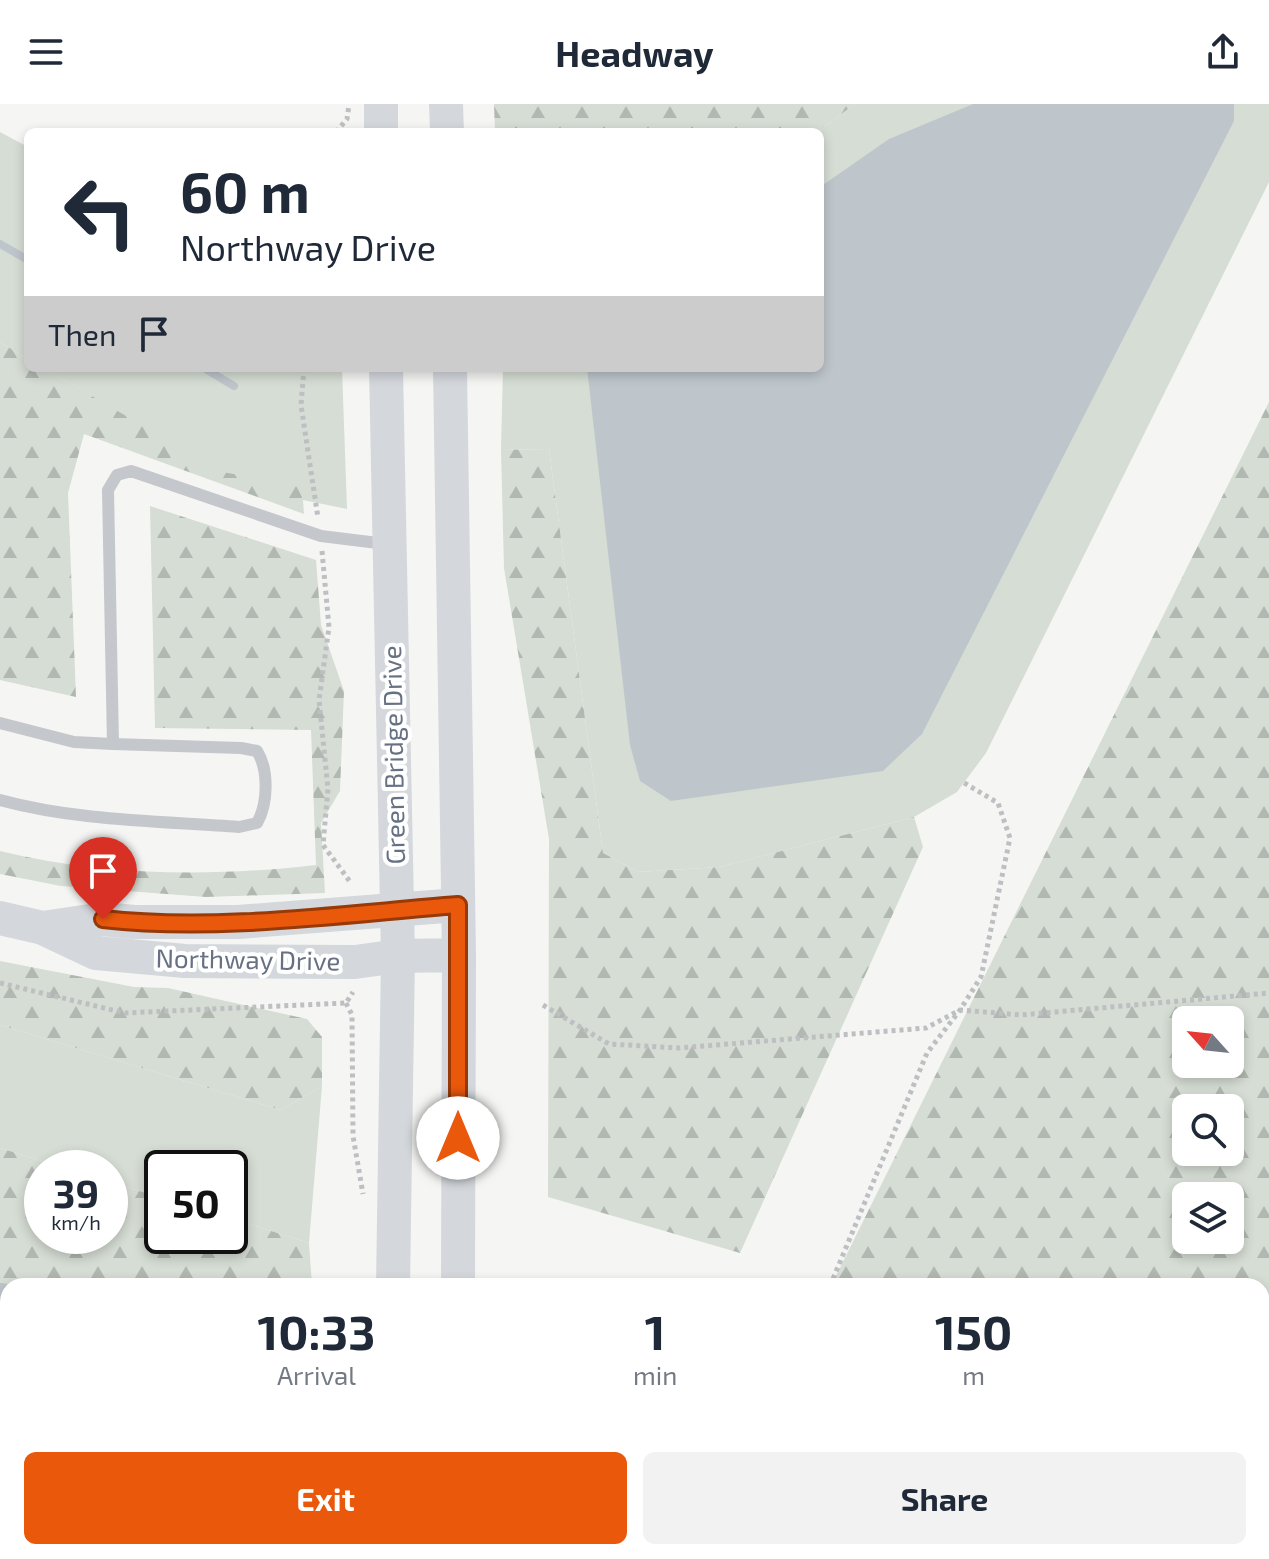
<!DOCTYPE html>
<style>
:root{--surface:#fff;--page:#f2f2f3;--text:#1f2937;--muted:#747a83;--accent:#ea580c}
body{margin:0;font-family:"Exo 2",sans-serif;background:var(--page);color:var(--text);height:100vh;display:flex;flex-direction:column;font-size:30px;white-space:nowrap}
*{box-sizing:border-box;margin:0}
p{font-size:26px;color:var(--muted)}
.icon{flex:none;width:44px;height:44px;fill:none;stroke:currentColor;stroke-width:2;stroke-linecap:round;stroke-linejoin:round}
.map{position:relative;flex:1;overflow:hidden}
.details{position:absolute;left:0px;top:1174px;width:1270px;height:282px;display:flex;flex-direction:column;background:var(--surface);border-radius:24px 24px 0 0;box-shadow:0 4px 12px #0003}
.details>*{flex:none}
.hud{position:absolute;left:24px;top:24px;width:800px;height:244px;border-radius:12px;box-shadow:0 4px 12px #0003;background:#fff;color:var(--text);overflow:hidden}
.needle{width:52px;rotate:297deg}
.buttons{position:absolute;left:1172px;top:902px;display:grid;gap:16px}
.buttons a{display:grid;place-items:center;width:72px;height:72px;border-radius:12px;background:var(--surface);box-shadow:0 4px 12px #0003;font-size:40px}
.speed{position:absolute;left:24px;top:1046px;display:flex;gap:16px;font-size:40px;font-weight:700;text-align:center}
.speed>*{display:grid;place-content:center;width:104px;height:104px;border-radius:50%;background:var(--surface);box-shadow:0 4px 12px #0003;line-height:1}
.speed small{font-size:20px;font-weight:400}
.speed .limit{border:4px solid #111;border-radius:12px;background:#fff;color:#111}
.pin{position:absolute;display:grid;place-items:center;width:68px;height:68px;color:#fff;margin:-82px -34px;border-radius:50% 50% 50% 0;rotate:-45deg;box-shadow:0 0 8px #0007}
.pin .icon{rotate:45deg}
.me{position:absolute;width:88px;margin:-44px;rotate:0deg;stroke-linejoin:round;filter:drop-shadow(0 0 6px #0008)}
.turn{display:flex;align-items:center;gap:28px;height:168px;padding:0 24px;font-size:36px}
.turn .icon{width:104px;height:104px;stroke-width:2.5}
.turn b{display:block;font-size:56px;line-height:68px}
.then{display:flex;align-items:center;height:76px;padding:0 24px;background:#0003;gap:16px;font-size:30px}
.eta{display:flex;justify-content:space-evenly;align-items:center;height:136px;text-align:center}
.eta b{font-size:48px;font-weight:700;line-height:56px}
.action{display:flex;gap:16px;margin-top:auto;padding:16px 24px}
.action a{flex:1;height:92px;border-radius:12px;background:var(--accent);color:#fff;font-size:32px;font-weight:700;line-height:92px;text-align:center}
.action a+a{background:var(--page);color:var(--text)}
header{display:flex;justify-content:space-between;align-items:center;height:104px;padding:0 24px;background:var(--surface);font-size:36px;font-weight:700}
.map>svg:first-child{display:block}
.grass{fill:#d6ddd4}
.forest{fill:url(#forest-firs);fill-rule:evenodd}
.water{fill:#bec6cc}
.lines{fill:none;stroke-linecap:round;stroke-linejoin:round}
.stream{stroke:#bec6cc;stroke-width:8}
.river{stroke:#bec6cc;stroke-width:48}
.path{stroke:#bebfc2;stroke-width:5;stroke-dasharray:4 4;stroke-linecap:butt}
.lane{stroke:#c4c7cb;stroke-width:12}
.secondary{stroke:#d4d8dc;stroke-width:34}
.route-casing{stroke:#983908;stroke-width:20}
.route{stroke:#ea580c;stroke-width:14}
.labels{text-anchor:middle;stroke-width:8;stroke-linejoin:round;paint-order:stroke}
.street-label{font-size:26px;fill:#667183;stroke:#fff}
</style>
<header><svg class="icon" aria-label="menu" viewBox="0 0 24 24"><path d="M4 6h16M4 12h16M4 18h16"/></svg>Headway<svg class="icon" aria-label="share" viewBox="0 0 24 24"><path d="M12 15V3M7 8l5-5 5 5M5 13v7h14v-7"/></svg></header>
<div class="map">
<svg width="1269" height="1455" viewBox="0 0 1269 1455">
<defs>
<pattern id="forest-firs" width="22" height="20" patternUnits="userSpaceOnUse" patternTransform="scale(2)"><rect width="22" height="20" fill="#d6ddd4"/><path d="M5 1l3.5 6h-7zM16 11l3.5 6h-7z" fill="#b1b8b1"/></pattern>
</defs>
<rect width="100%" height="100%" fill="#f5f6f3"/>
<!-- grass -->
<path class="grass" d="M 1269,0 L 1269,78 L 986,649 L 957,688 L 914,713 L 719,763 L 638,768 L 603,749 L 549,345 L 501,346 L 503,264 L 820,264 L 820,28 L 817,28 L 855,0 Z
M 0,28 L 28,43 L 28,255 L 0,238 Z
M 44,264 L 342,264 L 347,405 L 303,396 L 222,369 Z
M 0,921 L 281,1006 L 322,982 L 309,1139 L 230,1114 L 230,1064 L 162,1064 L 162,1094 L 110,1078 L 110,1064 L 65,1064 L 0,1044 Z"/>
<!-- forest -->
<path class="forest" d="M 494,0 L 855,0 L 817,28 L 495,28 Z
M 0,238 L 28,255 L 28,264 L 44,264 L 222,368 L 297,381 L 303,396 L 304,410 L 84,330 L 68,389 L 76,593 L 0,576 Z
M 1269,298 L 1269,1455 L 749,1455 L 746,1448 L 1262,1448 L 1262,1182 L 831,1182 ZM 1230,916 L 1230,960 L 1186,960 L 1186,916 ZM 1230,1004 L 1230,1048 L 1186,1048 L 1186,1004 ZM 1230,1092 L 1230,1136 L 1186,1136 L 1186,1092 Z
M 549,345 L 603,749 L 638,768 L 719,763 L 914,713 L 923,743 L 740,1149 L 548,1093 L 549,735 L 504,464 L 501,346 Z
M 150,402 L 316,456 L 321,521 L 344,587 L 340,687 L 321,719 L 325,789 L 206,793 L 61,782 L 0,770 L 0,747 C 102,772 212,773 316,761 L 311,626 L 155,624 Z
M 0,857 L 134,883 L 168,884 L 307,915 L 322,933 L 322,982 L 281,1006 L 0,921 Z
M 0,1044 L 65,1064 L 42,1064 L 42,1132 L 110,1132 L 110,1078 L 162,1094 L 162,1132 L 230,1132 L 230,1114 L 309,1139 L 312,1182 L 8,1182 L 8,1448 L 325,1448 L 325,1455 L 0,1455 Z
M 591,1448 L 650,1448 L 711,1455 L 590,1455 Z"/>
<!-- water -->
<path class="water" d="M 1234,0 L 1234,17 L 922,630 L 883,667 L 671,697 L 640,677 L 630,641 L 587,264 L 820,264 L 820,83 L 889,35 L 973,0 Z"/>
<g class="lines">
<!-- stream -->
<path class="stream" d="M 0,140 L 28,156
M 204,264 L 234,282
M 0,1217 L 8,1217
M 0,1380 L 8,1381"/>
<!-- river -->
<path class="river" d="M 0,1203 L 8,1212
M 1262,1307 L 1269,1305"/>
<!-- path -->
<path class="path" d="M 336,28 L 347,15 L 349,1
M 304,264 L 301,301 L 318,414
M 322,447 L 329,523 L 319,596 L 328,685 L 323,741 L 351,779
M 0,879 L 125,909 L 346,899 L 353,888
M 346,899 L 352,911 L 353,1032 L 363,1090
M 543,901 L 609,940 L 679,944 L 926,924 L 960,906 L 1021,911 L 1269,889
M 830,1182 L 927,949 L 960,906 L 981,873 L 1010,734 L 998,699 L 961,677"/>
<!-- lane -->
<path class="lane" d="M 0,619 L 74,638 L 113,640 L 108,386 L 117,371 L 131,367 L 321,432 L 386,440
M 0,696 C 77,717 160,717 239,723 L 257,719 C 268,700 269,666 257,647 L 241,644 L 113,640"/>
<!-- secondary -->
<path class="secondary" d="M 381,0 L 381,28
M 446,0 L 447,28
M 386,264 L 398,852 L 393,1182
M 450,264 L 459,851 L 458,1182
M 0,814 L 43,824 L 96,849 L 185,857 L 355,858 L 398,852 L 459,851
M 43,824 L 103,815 L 134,818 L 238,818 L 458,801
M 399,1448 L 399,1455
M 462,1448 L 462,1455"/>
</g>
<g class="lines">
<defs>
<path id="route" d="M 103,815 C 216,828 344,810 458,801 L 458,1034"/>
</defs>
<!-- route casing -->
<use href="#route" class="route-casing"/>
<!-- route -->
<use href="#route" class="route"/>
</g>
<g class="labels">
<!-- street labels -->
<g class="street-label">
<text transform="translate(394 651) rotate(-91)" y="9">Green Bridge Drive</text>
<text transform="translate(248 856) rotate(1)" y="9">Northway Drive</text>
</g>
</g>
</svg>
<div class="buttons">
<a><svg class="needle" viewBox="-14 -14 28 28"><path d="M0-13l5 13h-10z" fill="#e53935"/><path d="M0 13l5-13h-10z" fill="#747a83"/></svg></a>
<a><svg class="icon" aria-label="search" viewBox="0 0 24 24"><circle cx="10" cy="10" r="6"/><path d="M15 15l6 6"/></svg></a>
<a><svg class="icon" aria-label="layers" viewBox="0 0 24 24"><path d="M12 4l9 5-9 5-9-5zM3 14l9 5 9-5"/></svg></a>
</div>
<div class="speed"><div>39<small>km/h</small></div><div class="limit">50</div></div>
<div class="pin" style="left:103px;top:815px;background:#d93025"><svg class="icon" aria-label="arrive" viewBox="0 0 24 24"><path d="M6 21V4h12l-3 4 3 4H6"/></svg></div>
<svg class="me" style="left:458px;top:1034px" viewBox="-20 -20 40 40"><circle r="19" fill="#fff"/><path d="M0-13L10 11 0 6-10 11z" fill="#ea580c"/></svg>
<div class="hud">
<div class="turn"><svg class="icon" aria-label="left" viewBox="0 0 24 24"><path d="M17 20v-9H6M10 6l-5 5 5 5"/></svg><div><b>60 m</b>Northway Drive</div></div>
<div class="then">Then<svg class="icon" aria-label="arrive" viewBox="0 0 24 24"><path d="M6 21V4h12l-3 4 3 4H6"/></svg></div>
</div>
<section class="details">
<div class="eta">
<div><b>10:33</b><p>Arrival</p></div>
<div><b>1</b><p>min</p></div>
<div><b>150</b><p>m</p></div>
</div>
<div class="action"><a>Exit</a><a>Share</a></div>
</section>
</div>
